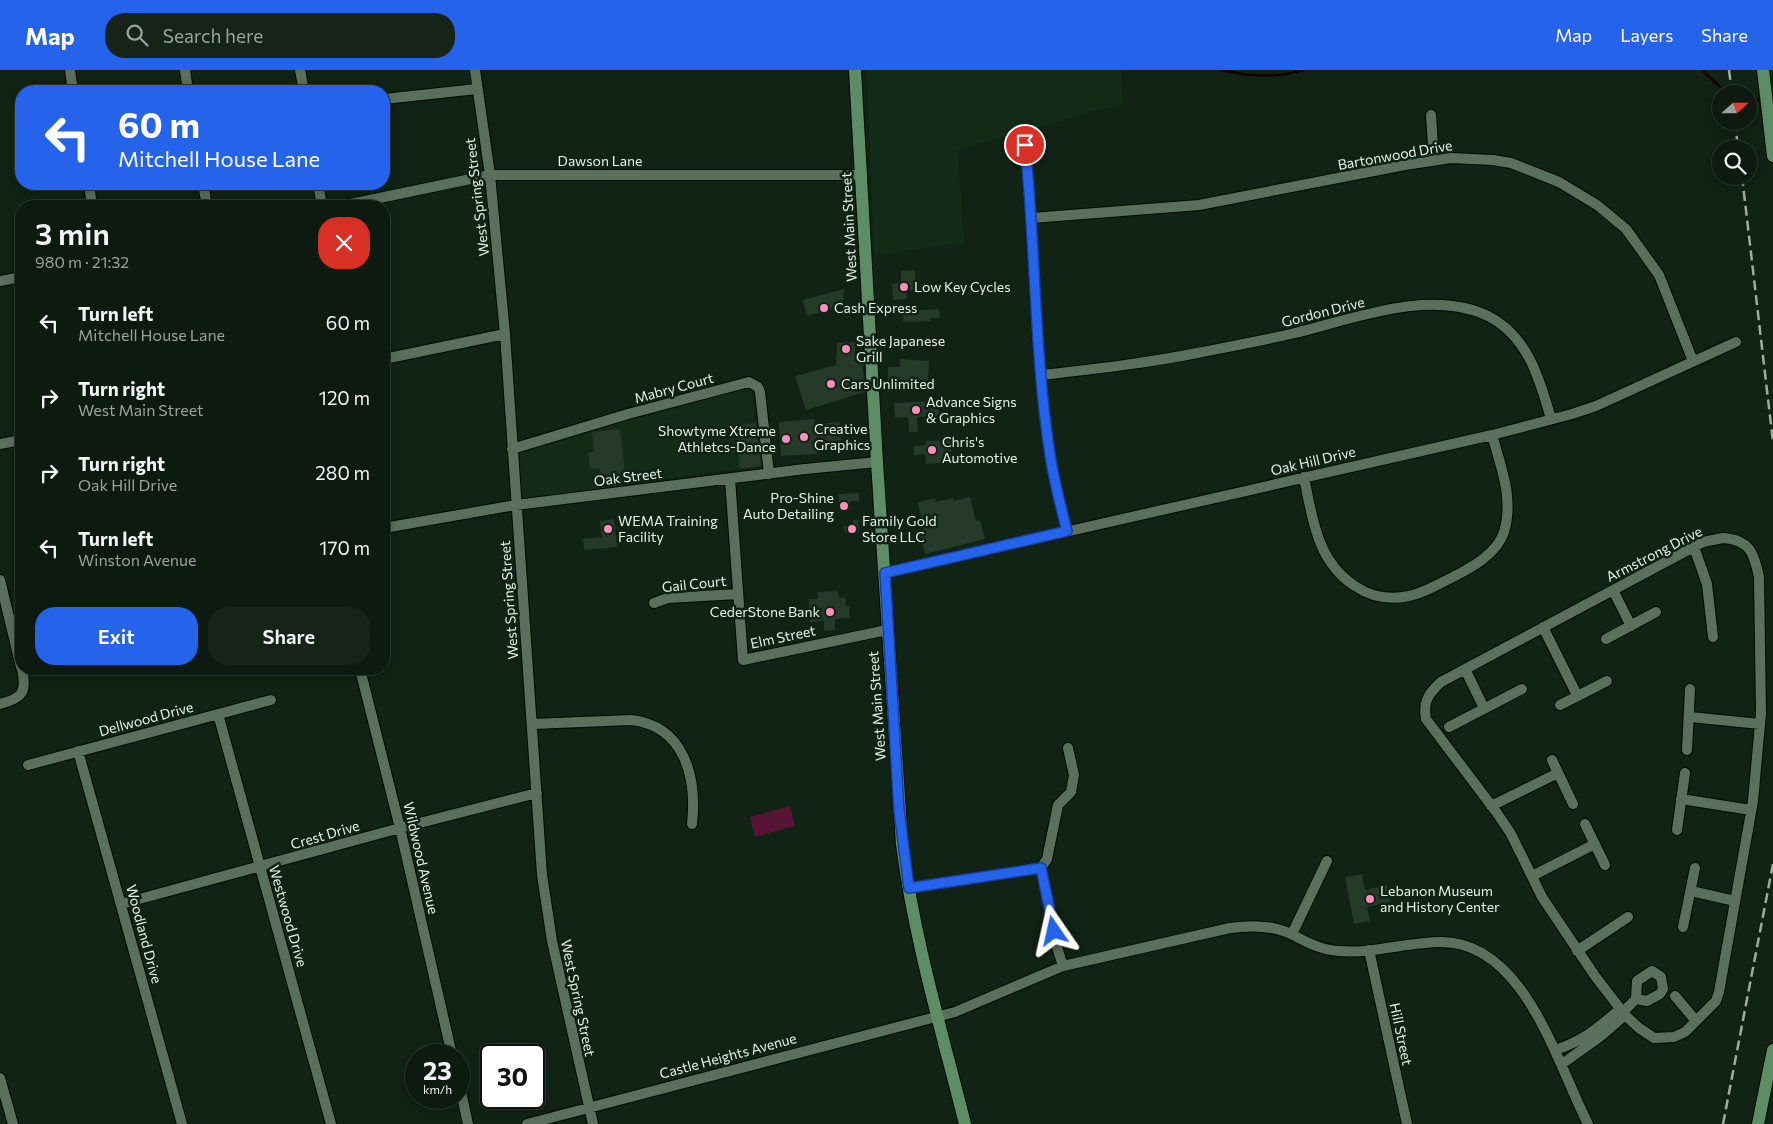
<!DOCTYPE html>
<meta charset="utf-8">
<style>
:root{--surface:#0c1a0f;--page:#152318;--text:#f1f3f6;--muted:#9aa19e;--line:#2c382f;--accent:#2563eb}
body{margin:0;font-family:Commissioner,sans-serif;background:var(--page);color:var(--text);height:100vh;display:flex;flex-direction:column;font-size:19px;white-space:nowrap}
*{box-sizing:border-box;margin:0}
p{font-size:16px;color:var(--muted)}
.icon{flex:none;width:28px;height:28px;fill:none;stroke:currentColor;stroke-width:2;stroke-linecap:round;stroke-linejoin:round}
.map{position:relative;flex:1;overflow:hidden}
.side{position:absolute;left:15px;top:130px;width:375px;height:475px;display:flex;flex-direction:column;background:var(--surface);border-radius:20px;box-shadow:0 2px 12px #0003,0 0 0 1px var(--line)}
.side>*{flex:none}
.top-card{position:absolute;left:15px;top:15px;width:375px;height:105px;border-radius:20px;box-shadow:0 2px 12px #0003,0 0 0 1px var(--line);background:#2563eb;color:#fff;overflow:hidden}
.needle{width:32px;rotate:69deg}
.controls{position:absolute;left:1712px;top:15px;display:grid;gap:10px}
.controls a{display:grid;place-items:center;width:45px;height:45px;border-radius:50%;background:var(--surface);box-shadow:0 2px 12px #0003,0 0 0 1px var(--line);font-size:25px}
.speed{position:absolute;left:405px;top:974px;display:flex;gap:10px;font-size:25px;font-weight:700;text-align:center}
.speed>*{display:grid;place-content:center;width:65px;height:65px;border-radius:50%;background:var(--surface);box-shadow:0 2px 12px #0003,0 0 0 1px var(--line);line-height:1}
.speed small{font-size:12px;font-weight:400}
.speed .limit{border:2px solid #111;border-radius:8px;background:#fff;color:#111}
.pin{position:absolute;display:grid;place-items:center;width:42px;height:42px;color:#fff;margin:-21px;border:2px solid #fff;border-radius:50%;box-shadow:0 1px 5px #0007}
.me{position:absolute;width:55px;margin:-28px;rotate:349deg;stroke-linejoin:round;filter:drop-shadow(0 0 4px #0008)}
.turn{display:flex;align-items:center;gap:18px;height:105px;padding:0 20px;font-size:22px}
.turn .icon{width:65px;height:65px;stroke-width:2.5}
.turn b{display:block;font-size:35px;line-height:42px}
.round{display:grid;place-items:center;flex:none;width:52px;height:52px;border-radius:20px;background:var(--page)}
.summary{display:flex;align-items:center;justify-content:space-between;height:85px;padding:0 20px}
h1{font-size:30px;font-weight:600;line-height:38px}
.button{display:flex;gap:10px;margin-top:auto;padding:10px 20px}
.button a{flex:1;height:58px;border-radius:20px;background:var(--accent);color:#fff;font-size:20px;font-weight:600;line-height:58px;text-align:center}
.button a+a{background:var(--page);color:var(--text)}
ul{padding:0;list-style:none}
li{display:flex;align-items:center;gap:15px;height:75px;padding:0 20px}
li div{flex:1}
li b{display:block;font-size:19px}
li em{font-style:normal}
header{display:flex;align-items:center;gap:30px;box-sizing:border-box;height:70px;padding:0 25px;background:var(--accent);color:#fff}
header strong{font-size:24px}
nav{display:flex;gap:28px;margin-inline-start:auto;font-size:18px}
.search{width:350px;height:45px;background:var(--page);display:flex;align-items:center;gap:12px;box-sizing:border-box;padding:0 18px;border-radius:20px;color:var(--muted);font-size:19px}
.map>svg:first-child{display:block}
.built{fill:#122c18}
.green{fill:#571535}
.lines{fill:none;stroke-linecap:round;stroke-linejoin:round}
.stream{stroke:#150006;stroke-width:2.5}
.building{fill:#263a29}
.minor-casing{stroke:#000c02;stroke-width:12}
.major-casing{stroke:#000c02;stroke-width:14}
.minor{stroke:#5a705d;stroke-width:10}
.major{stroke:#5c8d65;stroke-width:12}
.rail{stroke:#9fada1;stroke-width:2.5;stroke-dasharray:10 5;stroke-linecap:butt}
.route-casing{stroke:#184099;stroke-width:12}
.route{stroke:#2563eb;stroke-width:9}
.poi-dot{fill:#fe8ebb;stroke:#102314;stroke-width:2}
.labels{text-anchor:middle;stroke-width:5;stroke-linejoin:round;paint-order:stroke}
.street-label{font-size:14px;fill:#e6f2e7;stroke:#102314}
.poi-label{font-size:14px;fill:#e6f2e7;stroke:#102314;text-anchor:start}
</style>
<header>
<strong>Map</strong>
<div class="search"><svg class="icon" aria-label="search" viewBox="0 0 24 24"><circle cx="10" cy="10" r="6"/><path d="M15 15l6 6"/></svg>Search here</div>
<nav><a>Map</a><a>Layers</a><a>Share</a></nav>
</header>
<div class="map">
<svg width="1773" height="1054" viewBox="0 0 1773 1054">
<rect width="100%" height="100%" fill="#102314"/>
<!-- built -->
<path class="built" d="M 867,0 L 1121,0 L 1123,33 L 958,80 L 964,173 L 874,185 Z
M 747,318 L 751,321 L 752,325 L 762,396 L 630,413 L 630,419 L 522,431 L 518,382 L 623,351 Z"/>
<!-- green -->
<path class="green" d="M 790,736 L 795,756 L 755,767 L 750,747 Z"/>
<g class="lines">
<!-- stream -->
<path class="stream" d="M 1221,0 C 1247,6 1278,8 1303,0
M 1702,0 L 1723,20 L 1735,24
M 1749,28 L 1762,31"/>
</g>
<!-- building -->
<path class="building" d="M 915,200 L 916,220 L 907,220 L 907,229 L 893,230 L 892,214 L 901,213 L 901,201 Z
M 844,219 L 843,236 L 807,246 L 803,230 Z
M 939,239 L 940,248 L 930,248 L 931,251 L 903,252 L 903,241 Z
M 855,272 L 855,291 L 862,289 L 865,322 L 806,340 L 795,306 L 836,295 L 837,273 Z
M 900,289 L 929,291 L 928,314 L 888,312 L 888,297 L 900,297 Z
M 938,331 L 939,346 L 917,347 L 918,362 L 909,362 L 908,347 L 895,348 L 894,333 Z
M 814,349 L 815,354 L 840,352 L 842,381 L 830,382 L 829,371 L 816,367 L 817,384 L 781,386 L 779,352 Z
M 755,353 L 761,396 L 740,399 L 734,356 Z
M 620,359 L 625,403 L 601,406 L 600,398 L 590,399 L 588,383 L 594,382 L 592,362 Z
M 950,370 L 952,392 L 926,394 L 925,384 L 914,385 L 913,376 L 926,375 L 926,371 Z
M 859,423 L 859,431 L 850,431 L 850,440 L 839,440 L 839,424 Z
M 970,427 L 976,451 L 980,450 L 985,469 L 925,484 L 920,465 L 924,464 L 918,432 L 935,428 L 936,432 L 953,428 L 954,431 Z
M 614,449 L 617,477 L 584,480 L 583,469 L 602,467 L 600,451 Z
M 853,450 L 858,450 L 859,462 L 845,463 L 844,456 L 853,455 Z
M 838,521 L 839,528 L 845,527 L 846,537 L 849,536 L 850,548 L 835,549 L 835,560 L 824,561 L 824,551 L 810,552 L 809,529 L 818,529 L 818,522 Z
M 1362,804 L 1365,820 L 1387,815 L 1388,821 L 1393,820 L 1394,826 L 1390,827 L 1391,832 L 1367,837 L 1370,851 L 1354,854 L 1345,807 Z"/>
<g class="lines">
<defs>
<path id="minor" d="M 70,0 L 73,21
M 185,0 L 188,21
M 300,0 L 304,21
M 475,0 L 490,105 L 505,264 L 542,805 L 552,871 L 593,1054
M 384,29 L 477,19
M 1431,45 L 1434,90
M 1025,75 C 1035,180 1034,287 1051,391 C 1055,414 1061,438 1067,461
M 89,114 L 92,136
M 203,114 L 207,136
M 318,114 L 322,136
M 341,136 L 490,105 L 862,105
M 1032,148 L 1199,135 L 1405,95 L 1451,88 L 1493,90 L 1511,93 L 1559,112 L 1597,135 L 1626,159 L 1659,205 L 1693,291
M 0,211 L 21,207
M 384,289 L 505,264
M 1041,305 C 1095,299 1149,293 1202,282 C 1233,276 1265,270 1295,263 C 1353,249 1431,218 1488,246 C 1528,266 1540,310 1551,349
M 0,374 L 21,370
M 512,379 L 628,344 L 749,312 L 758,317 L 760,322 L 769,404
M 1304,407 C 1312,447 1317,492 1355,516 C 1371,527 1390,530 1409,526 C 1424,523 1438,514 1451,508 C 1471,498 1497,484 1504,462 C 1514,429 1501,397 1492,365
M 730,409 L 743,590 L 887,560
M 384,458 L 516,435 L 805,399 L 877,392
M 1723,468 C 1750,470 1754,483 1759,507 L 1761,643 L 1753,731 L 1719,922 L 1716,931 L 1685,962 L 1674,967 L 1654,968 L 1639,958 L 1625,945 L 1595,906 L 1542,827 L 1511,764 L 1497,743 L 1426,649 C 1423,631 1428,624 1441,612 L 1703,472 Z
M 1694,477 L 1707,514 L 1713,567
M 885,503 L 1492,365 L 1572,344 L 1596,336 L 1736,272
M 0,510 L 21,597
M 1613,520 L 1631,556
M 654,533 L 668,528 L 738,524
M 1543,557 L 1577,625
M 1606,569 L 1656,542
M 360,599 L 400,758 L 452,985
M 1465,599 L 1484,638
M 0,634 C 23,628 27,622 22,599
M 1560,635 L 1607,611
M 218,644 L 331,1054
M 1690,647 L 1760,654
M 532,654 L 631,650 C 685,656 697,708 692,754
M 1449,657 L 1522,619
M 1687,680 L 1690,619
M 78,681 L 182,1054
M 1552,690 L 1573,734
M 28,695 L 271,630
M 1681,729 L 1751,740
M 1491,736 L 1558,703
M 1585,754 L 1605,795
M 1677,760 L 1685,703
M 1532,806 L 1595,774
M 909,818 L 1041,798
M 1691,821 L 1735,831
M 121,834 L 400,758 L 537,723
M 1683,857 L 1695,798
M 1292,864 L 1327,791
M 1369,880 L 1407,1054
M 1577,881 L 1628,847
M 1063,896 L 1057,877 L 1041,798 L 1047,789 L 1058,735 L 1071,722 L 1074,705 L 1068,678
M 1675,926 L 1696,951
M 1623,942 L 1636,929 L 1637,911 L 1652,901 L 1661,907 L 1663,919 L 1660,924 L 1647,931 L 1636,929
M 1555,980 C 1583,971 1598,958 1620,939
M 1562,994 L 1601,966 L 1625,945
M 0,1008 L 13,1054
M 459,1013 L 468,1054
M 527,1054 L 955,942 L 1063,896 L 1230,858 C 1252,855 1273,855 1293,865 C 1308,873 1321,880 1339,881 C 1373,884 1407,872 1441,872 C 1525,872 1557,994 1588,1054"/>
<path id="major" d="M 855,0 L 877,392 L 902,774 C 914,869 942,962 965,1054
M 1763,0 L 1773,86
M 1758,1054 L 1773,980"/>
</defs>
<!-- minor casing -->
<use href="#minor" class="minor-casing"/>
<!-- major casing -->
<use href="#major" class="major-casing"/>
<!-- minor -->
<use href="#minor" class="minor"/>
<!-- major -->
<use href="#major" class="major"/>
<!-- rail -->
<path class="rail" d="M 1729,0 L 1732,24
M 1735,51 L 1738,79
M 1742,106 L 1773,372
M 1723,1054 L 1773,794"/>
</g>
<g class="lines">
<defs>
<path id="route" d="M 1025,75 C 1036,180 1034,287 1051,391 C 1055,414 1061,438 1067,461 L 885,503 L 899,740 L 909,818 L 1041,798 L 1054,861"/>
</defs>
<!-- route casing -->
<use href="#route" class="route-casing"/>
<!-- route -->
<use href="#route" class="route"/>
</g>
<!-- markers -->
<g class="poi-dot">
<circle cx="904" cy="217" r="5"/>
<circle cx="824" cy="238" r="5"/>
<circle cx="846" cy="279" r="5"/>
<circle cx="831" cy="314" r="5"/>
<circle cx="916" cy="340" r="5"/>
<circle cx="804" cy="367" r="5"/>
<circle cx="786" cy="369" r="5"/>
<circle cx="932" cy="380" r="5"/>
<circle cx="844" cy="436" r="5"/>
<circle cx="608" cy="459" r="5"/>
<circle cx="852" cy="459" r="5"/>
<circle cx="830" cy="542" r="5"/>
<circle cx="1370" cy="829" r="5"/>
</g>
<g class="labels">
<!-- street labels -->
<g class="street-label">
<text transform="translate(1395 85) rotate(-10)" y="5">Bartonwood Drive</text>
<text x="600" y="96">Dawson Lane</text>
<text transform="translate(477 127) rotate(-97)" y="5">West Spring Street</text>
<text transform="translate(849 157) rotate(-93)" y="5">West Main Street</text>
<text transform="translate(1323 242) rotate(-14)" y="5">Gordon Drive</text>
<text transform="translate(674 318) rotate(-15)" y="5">Mabry Court</text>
<text transform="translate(1313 391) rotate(-13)" y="5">Oak Hill Drive</text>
<text transform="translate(628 407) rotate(-7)" y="5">Oak Street</text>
<text transform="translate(1654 484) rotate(-27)" y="5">Armstrong Drive</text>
<text transform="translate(694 514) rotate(-6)" y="5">Gail Court</text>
<text transform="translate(509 530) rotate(-94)" y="5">West Spring Street</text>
<text transform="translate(783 567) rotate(-12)" y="5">Elm Street</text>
<text transform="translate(877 636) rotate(-94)" y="5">West Main Street</text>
<text transform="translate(146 649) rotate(-15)" y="5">Dellwood Drive</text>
<text transform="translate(325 765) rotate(-16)" y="5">Crest Drive</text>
<text transform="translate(421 788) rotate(77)" y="5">Wildwood Avenue</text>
<text transform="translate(288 846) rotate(74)" y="5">Westwood Drive</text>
<text transform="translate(144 864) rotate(75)" y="5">Woodland Drive</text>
<text transform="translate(578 928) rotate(78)" y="5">West Spring Street</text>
<text transform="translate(1401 964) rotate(78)" y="5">Hill Street</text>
<text transform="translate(728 986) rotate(-15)" y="5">Castle Heights Avenue</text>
</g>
<!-- poi labels -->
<g class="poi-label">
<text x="914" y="222">Low Key Cycles</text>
<text x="834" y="243">Cash Express</text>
<text x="856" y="276">Sake Japanese<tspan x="856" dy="16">Grill</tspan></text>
<text x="841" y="319">Cars Unlimited</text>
<text x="926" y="337">Advance Signs<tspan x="926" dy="16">&amp; Graphics</tspan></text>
<text x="814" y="364">Creative<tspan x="814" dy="16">Graphics</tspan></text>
<text x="776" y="366" text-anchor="end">Showtyme Xtreme<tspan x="776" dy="16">Athletcs-Dance</tspan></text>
<text x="942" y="377">Chris's<tspan x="942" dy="16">Automotive</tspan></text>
<text x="834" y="433" text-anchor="end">Pro-Shine<tspan x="834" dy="16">Auto Detailing</tspan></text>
<text x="618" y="456">WEMA Training<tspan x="618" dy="16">Facility</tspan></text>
<text x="862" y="456">Family Gold<tspan x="862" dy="16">Store LLC</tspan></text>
<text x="820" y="547" text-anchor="end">CederStone Bank</text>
<text x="1380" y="826">Lebanon Museum<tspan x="1380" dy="16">and History Center</tspan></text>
</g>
</g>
</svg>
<div class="controls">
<a><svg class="needle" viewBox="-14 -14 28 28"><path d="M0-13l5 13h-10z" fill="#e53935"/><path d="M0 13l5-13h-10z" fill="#9aa19e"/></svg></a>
<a><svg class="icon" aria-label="search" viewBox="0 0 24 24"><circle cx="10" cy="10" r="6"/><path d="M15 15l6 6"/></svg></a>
</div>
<div class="speed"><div>23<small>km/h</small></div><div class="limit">30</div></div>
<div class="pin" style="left:1025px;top:75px;background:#d93025"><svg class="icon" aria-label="arrive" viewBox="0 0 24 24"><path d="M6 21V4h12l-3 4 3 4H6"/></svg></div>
<svg class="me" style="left:1054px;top:861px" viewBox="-20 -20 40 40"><path d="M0-17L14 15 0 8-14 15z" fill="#2563eb" stroke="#fff" stroke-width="4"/></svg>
<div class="top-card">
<div class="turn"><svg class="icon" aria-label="left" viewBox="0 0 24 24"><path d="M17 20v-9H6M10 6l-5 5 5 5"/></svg><div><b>60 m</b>Mitchell House Lane</div></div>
</div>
<section class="side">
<div class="summary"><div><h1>3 min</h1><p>980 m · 21:32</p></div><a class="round" style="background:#d93025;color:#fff"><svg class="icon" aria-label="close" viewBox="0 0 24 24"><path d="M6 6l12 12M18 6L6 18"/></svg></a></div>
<ul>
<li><svg class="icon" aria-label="left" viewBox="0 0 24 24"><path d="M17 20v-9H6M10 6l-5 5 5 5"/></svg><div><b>Turn left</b><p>Mitchell House Lane</p></div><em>60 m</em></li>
<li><svg class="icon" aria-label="right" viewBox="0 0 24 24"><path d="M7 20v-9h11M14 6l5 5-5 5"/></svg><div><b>Turn right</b><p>West Main Street</p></div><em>120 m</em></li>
<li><svg class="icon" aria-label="right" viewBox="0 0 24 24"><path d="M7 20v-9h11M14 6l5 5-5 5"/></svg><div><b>Turn right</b><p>Oak Hill Drive</p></div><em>280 m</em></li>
<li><svg class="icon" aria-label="left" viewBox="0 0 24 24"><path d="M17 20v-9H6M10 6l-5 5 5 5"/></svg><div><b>Turn left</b><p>Winston Avenue</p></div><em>170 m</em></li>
</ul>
<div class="button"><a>Exit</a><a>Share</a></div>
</section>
</div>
